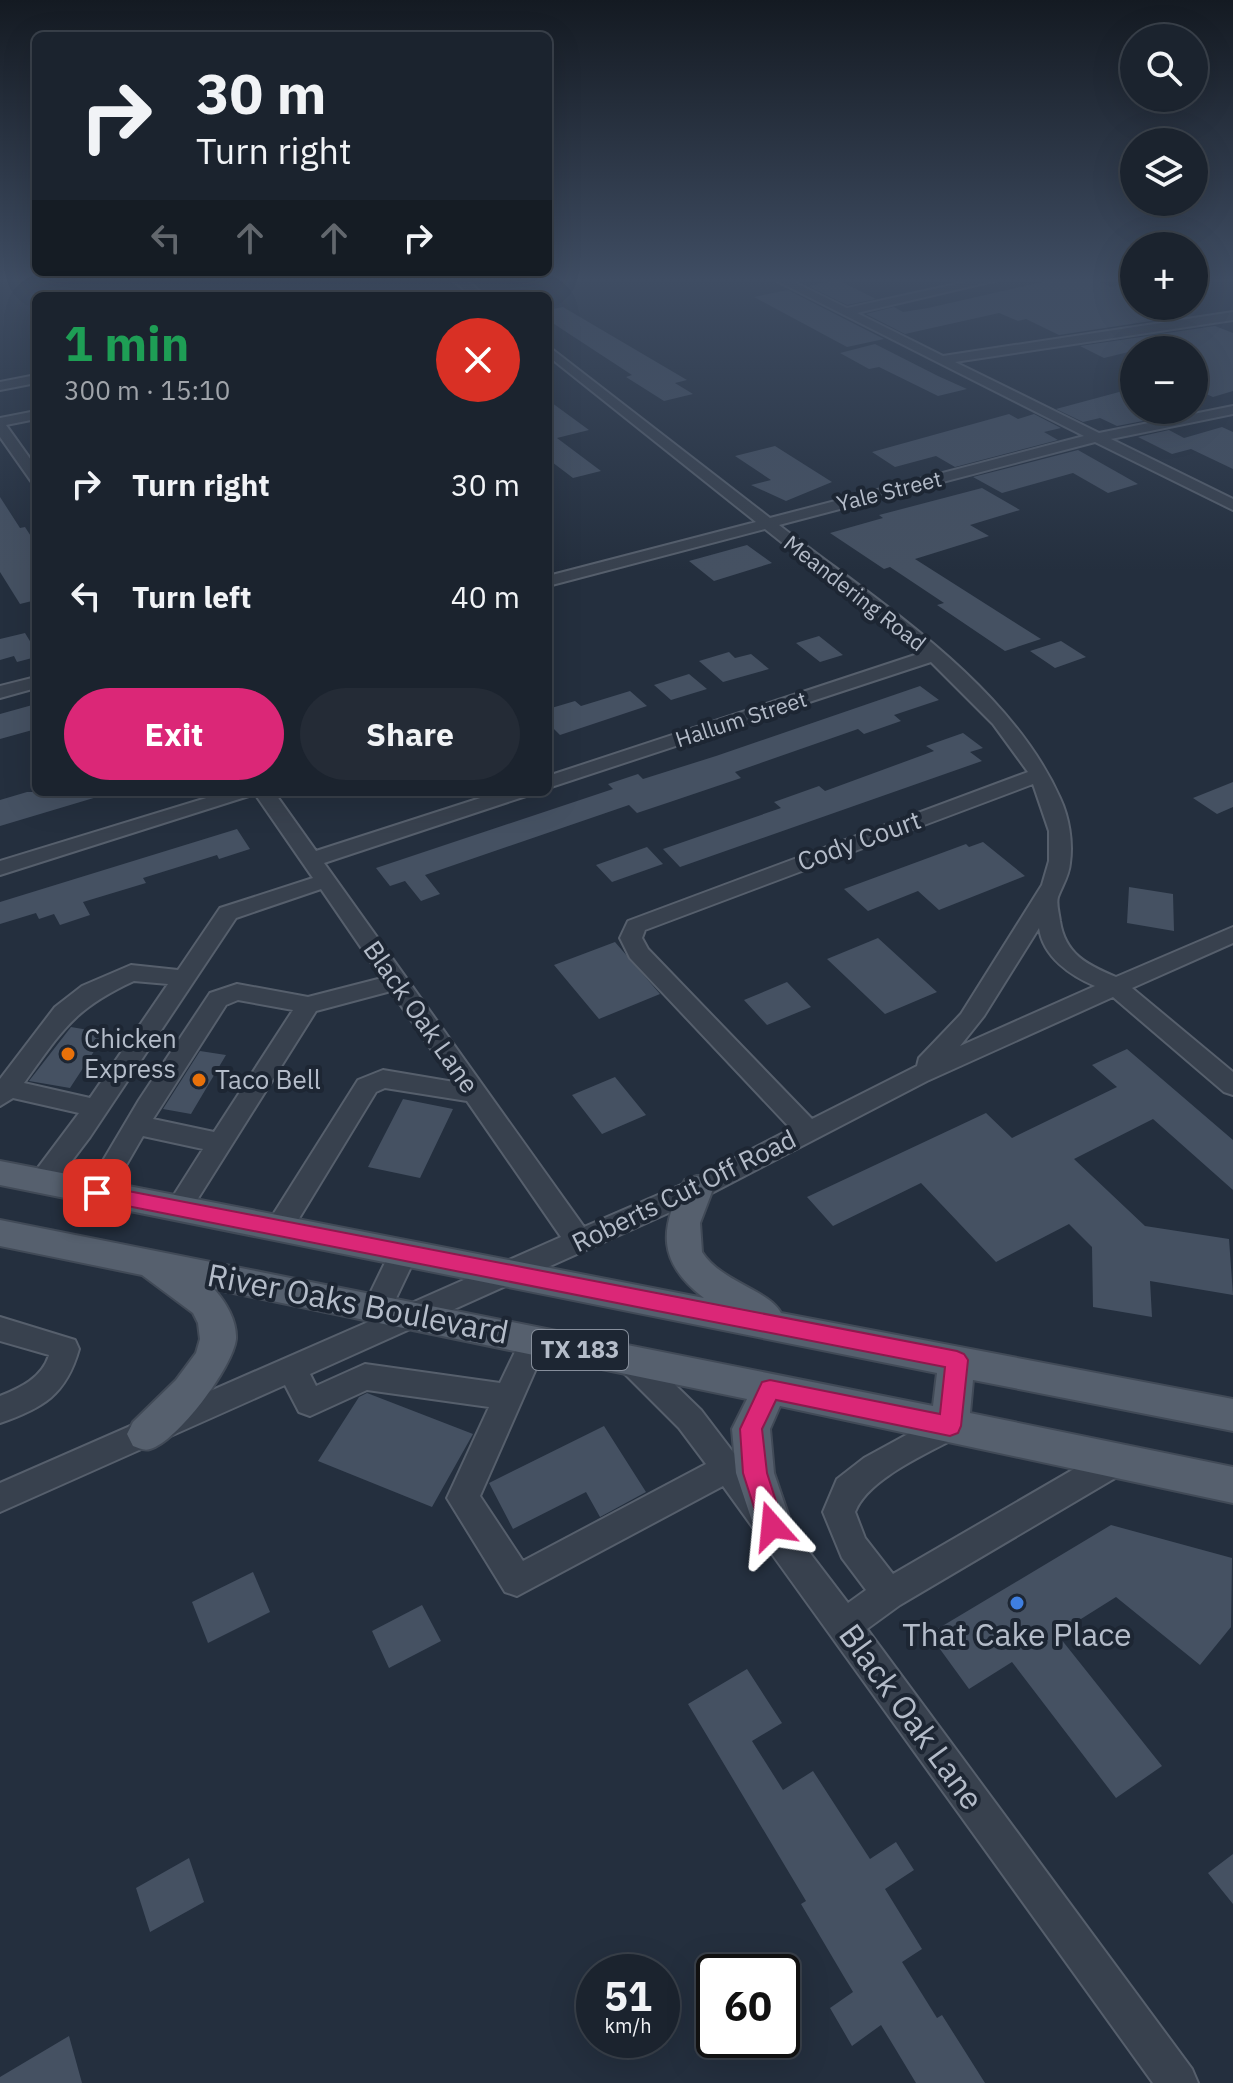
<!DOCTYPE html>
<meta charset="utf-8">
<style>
:root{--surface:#1b232e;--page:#242b36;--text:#f1f3f6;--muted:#a0a4aa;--line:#39404a;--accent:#db2777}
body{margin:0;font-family:"IBM Plex Sans",sans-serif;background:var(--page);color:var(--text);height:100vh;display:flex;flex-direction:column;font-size:30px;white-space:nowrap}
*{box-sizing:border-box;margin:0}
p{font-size:26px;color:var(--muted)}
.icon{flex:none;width:44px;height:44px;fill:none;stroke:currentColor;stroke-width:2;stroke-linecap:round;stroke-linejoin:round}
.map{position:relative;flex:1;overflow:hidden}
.panel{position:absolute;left:32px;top:292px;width:520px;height:504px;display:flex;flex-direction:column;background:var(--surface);border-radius:12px;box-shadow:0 8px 32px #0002,0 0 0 2px var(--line)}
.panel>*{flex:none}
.top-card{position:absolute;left:32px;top:32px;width:520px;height:244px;border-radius:12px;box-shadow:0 8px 32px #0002,0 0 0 2px var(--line);background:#1b232e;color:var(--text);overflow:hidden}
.buttons{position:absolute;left:1120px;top:24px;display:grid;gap:16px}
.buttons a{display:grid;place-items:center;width:88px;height:88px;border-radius:50%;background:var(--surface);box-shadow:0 8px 32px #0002,0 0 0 2px var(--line);font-size:40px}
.speed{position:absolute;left:576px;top:1954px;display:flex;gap:16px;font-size:40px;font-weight:700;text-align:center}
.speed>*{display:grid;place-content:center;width:104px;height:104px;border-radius:50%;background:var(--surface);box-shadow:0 8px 32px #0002,0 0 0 2px var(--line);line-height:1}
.speed small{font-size:20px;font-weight:400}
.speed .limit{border:4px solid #111;border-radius:12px;background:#fff;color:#111}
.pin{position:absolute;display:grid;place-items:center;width:68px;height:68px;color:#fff;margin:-34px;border-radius:16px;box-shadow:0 4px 12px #0006}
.me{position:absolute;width:88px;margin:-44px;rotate:342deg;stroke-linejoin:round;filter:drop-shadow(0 0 6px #0008)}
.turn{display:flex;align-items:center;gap:28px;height:168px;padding:0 32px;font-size:36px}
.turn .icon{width:104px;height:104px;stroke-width:2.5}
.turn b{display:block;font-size:56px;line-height:68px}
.lanes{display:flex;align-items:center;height:76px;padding:0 32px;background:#0003;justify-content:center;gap:40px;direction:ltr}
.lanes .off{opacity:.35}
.round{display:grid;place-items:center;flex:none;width:84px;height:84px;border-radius:42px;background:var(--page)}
.overview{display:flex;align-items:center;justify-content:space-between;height:136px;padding:0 32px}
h1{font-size:48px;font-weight:700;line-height:60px;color:#1e9e55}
.cta{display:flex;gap:16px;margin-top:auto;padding:16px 32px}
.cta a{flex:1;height:92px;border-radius:48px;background:var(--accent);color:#fff;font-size:32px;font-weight:700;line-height:92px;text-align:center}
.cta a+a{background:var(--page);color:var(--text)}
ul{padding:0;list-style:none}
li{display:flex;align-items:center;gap:24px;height:112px;padding:0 32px}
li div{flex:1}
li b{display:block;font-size:30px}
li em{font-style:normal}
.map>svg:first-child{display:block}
.building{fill:#455162}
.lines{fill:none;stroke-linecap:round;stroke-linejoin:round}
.minor-casing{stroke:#565f6c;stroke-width:4}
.major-casing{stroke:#414a57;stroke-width:4}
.minor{fill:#38414e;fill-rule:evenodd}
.major{fill:#56606e;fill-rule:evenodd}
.route{fill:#db2777;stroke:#8e194d;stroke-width:2}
.food-dot{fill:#e8710a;stroke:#1d2633;stroke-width:3}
.shop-dot{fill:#3f7fe0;stroke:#1d2633;stroke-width:3}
.labels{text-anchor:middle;stroke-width:8;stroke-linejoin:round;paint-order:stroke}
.far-street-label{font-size:22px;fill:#b4bcc9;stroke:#1d2633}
.shield{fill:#1d2633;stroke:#878f9c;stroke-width:2}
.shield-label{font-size:24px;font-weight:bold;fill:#b4bcc9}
.street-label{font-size:26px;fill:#b4bcc9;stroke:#1d2633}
.poi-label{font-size:26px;fill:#b4bcc9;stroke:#1d2633;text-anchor:start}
.near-street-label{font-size:32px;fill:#b4bcc9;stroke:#1d2633}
.near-poi-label{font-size:32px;fill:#b4bcc9;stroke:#1d2633}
</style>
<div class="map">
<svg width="1233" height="2083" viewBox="0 0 1233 2083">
<rect width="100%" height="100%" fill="#242f3e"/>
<!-- building -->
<path class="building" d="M 1055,279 L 1093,279 L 1111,287 L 1134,282 L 1134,306 L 1168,306 L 1190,315 L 1059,335 L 1026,319 L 1018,321 L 999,313 L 905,334 L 866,314 L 894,307 L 903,312 L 928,308 Z
M 838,280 L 876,299 L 847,305 L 808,286 Z
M 788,290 L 884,339 L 847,347 L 754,297 Z
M 563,307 L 687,380 L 675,383 L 693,394 L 664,401 L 626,377 L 632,375 L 548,320 L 548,310 Z
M 1215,326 L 1233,333 L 1233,391 L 1213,397 L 1204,393 L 1194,395 L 1194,350 L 1154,350 L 1153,346 L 1104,358 L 1080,346 Z
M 875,344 L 938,376 L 967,389 L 938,396 L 879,367 L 869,369 L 840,353 Z
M 1134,388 L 1132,412 L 1148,420 L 1117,426 L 1100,418 L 1083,422 L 1056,409 Z
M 548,400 L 589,430 L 557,438 L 601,471 L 573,478 L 548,459 Z
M 1009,414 L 1018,419 L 1034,414 L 1061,428 L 1044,432 L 1058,440 L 955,467 L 936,456 L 895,467 L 872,452 Z
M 1222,427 L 1233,432 L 1233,469 L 1191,449 L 1172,454 L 1138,437 L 1169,430 L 1184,438 Z
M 775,446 L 832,482 L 786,501 L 751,485 L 771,480 L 735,456 Z
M 1078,450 L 1138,484 L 1108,493 L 1073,473 L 1002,493 L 973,477 Z
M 982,488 L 1020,510 L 970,525 L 989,536 L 915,559 L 1041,639 L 1005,651 L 937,605 L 944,603 L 890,567 L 884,569 L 830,533 L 883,518 L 879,515 Z
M 0,497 L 20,528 L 25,527 L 36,544 L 36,600 L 20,604 L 0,572 Z
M 747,545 L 772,563 L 714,581 L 689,561 Z
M 25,633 L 36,651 L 36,657 L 17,662 L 14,656 L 0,660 L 0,639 Z
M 819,636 L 843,655 L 820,662 L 796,643 Z
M 1061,641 L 1086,657 L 1055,668 L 1030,651 Z
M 729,652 L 735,658 L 751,654 L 769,669 L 723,682 L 699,661 Z
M 689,674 L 707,689 L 671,700 L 654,685 Z
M 920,686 L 939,700 L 894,715 L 901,721 L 864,734 L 858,729 L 735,772 L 741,778 L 670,802 L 637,813 L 629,805 L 425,875 L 440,894 L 421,901 L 405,881 L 390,886 L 376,868 L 613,789 L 608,784 L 638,774 L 643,779 L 716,756 Z
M 630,691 L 647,706 L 560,735 L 548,723 L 548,709 L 575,701 L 581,706 Z
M 36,704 L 36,729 L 0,739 L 0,714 Z
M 963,733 L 983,748 L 970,752 L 982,761 L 680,867 L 663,849 L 781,808 L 774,802 L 819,786 L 825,791 L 934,751 L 926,746 Z
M 1233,782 L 1233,807 L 1217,814 L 1193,798 Z
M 27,792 L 96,792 L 97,797 L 0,826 L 0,800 Z
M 237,829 L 250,849 L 219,859 L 217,855 L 143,878 L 146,883 L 83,902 L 90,915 L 60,925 L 54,914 L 39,919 L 36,913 L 0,924 L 0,902 Z
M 983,842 L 1025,876 L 939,910 L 918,891 L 868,911 L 844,889 L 966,844 L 969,847 Z
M 647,847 L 663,864 L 612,882 L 596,865 Z
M 1129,887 L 1173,894 L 1174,931 L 1127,923 Z
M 878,938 L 937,992 L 885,1014 L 827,959 Z
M 615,942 L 660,994 L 599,1019 L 554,965 Z
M 787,982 L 811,1007 L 767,1025 L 744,1000 Z
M 71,1027 L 106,1033 L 70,1088 L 29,1081 Z
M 1127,1049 L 1233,1140 L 1233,1190 L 1153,1119 L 1074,1159 L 1145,1226 L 1229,1239 L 1233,1295 L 1150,1281 L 1152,1317 L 1093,1307 L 1092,1247 L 1069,1224 L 996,1262 L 921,1183 L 833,1226 L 807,1197 L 986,1113 L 1012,1138 L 1117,1087 L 1092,1065 Z
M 200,1051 L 226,1055 L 191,1114 L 163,1109 Z
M 615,1077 L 646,1115 L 602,1134 L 572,1095 Z
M 403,1099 L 453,1109 L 420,1178 L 368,1167 Z
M 367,1393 L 473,1434 L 432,1507 L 318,1461 L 359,1397 Z
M 604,1426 L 646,1492 L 600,1517 L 586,1492 L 513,1529 L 489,1483 Z
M 1111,1525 L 1232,1558 L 1231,1627 L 1200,1665 L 1116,1597 L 1057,1634 L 1162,1766 L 1116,1798 L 1012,1662 L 969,1689 L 929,1634 Z
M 253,1572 L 270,1612 L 208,1643 L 192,1602 Z
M 422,1605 L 441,1641 L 389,1668 L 372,1631 Z
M 747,1669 L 782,1723 L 752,1741 L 783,1790 L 813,1771 L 870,1859 L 896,1842 L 914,1870 L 885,1889 L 922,1949 L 902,1962 L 937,2018 L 942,2015 L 985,2083 L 916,2083 L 881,2025 L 852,2046 L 830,2008 L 853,1992 L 801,1904 L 806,1901 L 688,1704 Z
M 1233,1854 L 1233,1904 L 1208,1873 Z
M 189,1858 L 204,1902 L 150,1932 L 136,1888 Z
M 69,2036 L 82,2083 L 0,2083 L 0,2077 Z"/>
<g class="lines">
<defs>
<path id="minor" d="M 451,279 L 465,279 L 485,296 L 472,296 Z
M 773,279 L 788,279 L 847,308 L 979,279 L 1002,279 L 857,313 L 943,356 L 1233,312 L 1233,320 L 955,362 L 1099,433 L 1233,406 L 1233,414 L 1111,439 L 1233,499 L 1233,510 L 1095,442 L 779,525 C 876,601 1008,682 1060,798 C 1069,817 1073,842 1070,863 C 1069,876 1062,886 1058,897 C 1056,904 1059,913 1060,921 C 1065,954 1087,965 1116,977 L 1233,927 L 1233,943 L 1132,988 L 1233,1072 L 1233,1095 L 1224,1092 L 1113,997 L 927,1081 L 706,1196 L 310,1374 L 316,1386 L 365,1364 L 500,1383 L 525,1331 L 535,1327 L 545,1331 L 549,1339 L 480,1496 L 523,1561 L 706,1464 L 679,1428 L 621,1370 L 616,1361 L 621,1352 L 631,1349 L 641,1352 L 701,1410 L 848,1603 L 866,1590 L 842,1558 L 823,1512 L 837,1479 L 864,1458 L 939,1417 L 950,1413 L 961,1417 L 965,1426 L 961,1435 C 929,1453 868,1478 855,1512 L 865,1538 L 893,1574 L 1105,1451 L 1116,1447 L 1127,1451 L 1131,1461 L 1127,1471 L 900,1605 L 867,1629 L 1192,2069 L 1198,2083 L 1153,2083 L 723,1486 L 517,1596 L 505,1592 L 447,1498 L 489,1407 L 367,1390 L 310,1416 L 299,1412 L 285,1385 L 0,1512 L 0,1483 L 375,1319 L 367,1316 L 363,1308 L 394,1244 L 404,1241 L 414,1244 L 418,1252 L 389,1313 L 561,1237 L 467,1101 L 385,1088 L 376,1092 L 289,1235 L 279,1239 L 269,1235 L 265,1228 L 269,1221 L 358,1080 L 383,1070 L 454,1082 L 391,991 L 316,1011 L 187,1216 L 178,1219 L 169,1216 L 165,1209 L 203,1149 L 143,1136 L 106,1200 L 97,1203 L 88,1200 L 84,1193 L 88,1186 L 139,1100 L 210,993 L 237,984 L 308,997 L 382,978 L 321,889 L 236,918 L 90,1137 L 52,1187 L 43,1190 L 34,1187 L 30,1180 L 34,1173 L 79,1113 L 13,1098 L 0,1106 L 0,1079 L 55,1007 L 82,986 L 131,965 L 178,970 L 220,908 L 313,878 L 255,794 L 0,875 L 0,861 L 226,792 L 274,792 L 316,851 L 499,792 L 529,792 L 526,796 L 324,863 L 584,1227 L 688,1182 L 791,1129 L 630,958 L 620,938 L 628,921 L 1028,772 L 993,724 L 931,662 L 548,788 L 548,776 L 921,653 L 765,529 L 548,586 L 548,576 L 756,522 L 548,356 L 548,346 L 770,518 L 1084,436 ZM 1033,784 L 1049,831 L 1049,861 L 1042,885 L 961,1014 L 919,1058 L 917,1066 L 812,1119 L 648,949 L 642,938 L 645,930 ZM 1039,928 C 1043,957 1071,976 1095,986 L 960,1046 L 984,1016 ZM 134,981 L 168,984 L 90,1098 L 24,1083 C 62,1031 73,1009 134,981 ZM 238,1000 L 293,1010 L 214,1132 L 153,1119 L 226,1005 Z
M 36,375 L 36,383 L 0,390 L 0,382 Z
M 36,411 L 36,419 L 6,425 L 36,467 L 36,482 L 31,481 L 0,437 L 0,418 Z
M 36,677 L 36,688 L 0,698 L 0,686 Z
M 0,1317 L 75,1340 L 79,1349 C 66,1395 43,1408 0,1423 L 0,1396 C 20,1388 42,1378 49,1355 L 0,1341 Z"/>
<path id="major" d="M 0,1161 L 704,1298 C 657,1262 659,1229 685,1180 L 697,1176 L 709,1180 L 713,1189 L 700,1223 L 702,1252 C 721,1282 769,1290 781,1313 L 1233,1399 L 1233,1431 L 973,1380 L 970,1413 L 1233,1467 L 1233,1503 L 780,1406 L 770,1429 L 774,1473 L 792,1526 L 786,1539 L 772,1544 L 758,1539 L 736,1473 L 732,1429 L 747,1399 L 214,1289 C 226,1302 237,1321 236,1339 C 233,1367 177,1442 150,1449 C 144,1451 139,1448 133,1446 L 127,1434 L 133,1422 L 176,1380 L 196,1353 L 200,1339 L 198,1323 L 193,1313 L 142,1275 L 0,1246 L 0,1220 L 933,1406 L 937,1373 L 0,1185 Z"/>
</defs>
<!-- minor casing -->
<use href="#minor" class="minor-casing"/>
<!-- major casing -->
<use href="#major" class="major-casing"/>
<!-- minor -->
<use href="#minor" class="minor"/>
<!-- major -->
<use href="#major" class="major"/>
</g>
<!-- sky -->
<linearGradient id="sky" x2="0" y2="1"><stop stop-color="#141a22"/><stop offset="0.49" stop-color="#3f4d63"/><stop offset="1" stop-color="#3f4d63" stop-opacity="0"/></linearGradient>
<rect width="1233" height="571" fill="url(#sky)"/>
<!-- route -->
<path class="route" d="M 97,1185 C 384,1239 670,1297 957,1351 L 964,1354 L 968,1360 L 961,1426 L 958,1433 L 950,1436 L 776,1400 L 762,1429 L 767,1473 L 784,1526 L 781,1534 L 772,1537 L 763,1534 L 760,1526 L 743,1473 L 740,1429 L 762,1382 L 770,1380 L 940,1414 L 945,1367 C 662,1313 380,1255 97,1200 L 90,1198 L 87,1193 L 90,1187 Z"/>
<!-- markers -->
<g class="food-dot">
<circle cx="68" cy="1054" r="8"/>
<circle cx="199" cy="1080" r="8"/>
</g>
<circle class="shop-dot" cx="1017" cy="1603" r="8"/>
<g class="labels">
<!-- far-street labels -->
<g class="far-street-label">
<text transform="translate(889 491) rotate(-14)" y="8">Yale Street</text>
<text transform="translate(855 593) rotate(38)" y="8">Meandering Road</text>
<text transform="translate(741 719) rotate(-18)" y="8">Hallum Street</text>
</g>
<!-- shield labels -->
<rect class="shield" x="532" y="1330" width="96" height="40" rx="6"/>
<g class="shield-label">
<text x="580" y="1358">TX 183</text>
</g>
<!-- street labels -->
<g class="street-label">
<text transform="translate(859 841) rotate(-20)" y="9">Cody Court</text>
<text transform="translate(421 1017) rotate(55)" y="9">Black Oak Lane</text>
<text transform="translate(684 1191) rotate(-26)" y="9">Roberts Cut Off Road</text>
</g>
<!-- poi labels -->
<g class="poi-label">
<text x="84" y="1048">Chicken<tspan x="84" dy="30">Express</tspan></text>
<text x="215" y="1089">Taco Bell</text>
</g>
<!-- near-street labels -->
<g class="near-street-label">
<text transform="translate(358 1304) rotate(11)" y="11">River Oaks Boulevard</text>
<text transform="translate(911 1717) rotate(54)" y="11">Black Oak Lane</text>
</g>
<!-- near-poi labels -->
<g class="near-poi-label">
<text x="1017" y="1646">That Cake Place</text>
</g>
</g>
</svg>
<div class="buttons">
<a><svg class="icon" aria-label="search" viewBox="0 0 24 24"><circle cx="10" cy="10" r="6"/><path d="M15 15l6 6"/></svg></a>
<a><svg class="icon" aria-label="layers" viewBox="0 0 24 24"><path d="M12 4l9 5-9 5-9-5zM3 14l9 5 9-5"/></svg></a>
<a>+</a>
<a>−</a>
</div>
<div class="speed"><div>51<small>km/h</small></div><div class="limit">60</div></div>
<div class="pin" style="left:97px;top:1193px;background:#d93025"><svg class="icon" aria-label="arrive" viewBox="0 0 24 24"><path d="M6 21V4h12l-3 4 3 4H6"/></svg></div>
<svg class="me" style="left:772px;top:1526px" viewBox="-20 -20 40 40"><path d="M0-17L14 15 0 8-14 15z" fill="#db2777" stroke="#fff" stroke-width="4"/></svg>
<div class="top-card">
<div class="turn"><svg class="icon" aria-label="right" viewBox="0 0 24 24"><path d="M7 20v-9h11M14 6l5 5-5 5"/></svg><div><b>30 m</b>Turn right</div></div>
<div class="lanes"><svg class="icon off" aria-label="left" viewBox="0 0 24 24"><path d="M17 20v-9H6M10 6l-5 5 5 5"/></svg><svg class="icon off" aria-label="ahead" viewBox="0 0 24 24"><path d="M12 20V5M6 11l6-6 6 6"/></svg><svg class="icon off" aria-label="ahead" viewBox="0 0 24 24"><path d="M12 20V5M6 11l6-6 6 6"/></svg><svg class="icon" aria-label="right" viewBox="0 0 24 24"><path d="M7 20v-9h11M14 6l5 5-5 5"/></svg></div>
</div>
<section class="panel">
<div class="overview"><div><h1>1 min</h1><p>300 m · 15:10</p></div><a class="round" style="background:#d93025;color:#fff"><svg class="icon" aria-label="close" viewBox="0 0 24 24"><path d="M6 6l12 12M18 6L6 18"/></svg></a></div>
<ul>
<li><svg class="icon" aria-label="right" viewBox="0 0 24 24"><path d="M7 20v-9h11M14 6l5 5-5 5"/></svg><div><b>Turn right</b></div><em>30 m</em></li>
<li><svg class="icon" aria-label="left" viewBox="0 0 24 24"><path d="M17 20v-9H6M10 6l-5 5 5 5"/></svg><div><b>Turn left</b></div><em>40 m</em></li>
</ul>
<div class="cta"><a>Exit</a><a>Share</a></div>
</section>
</div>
